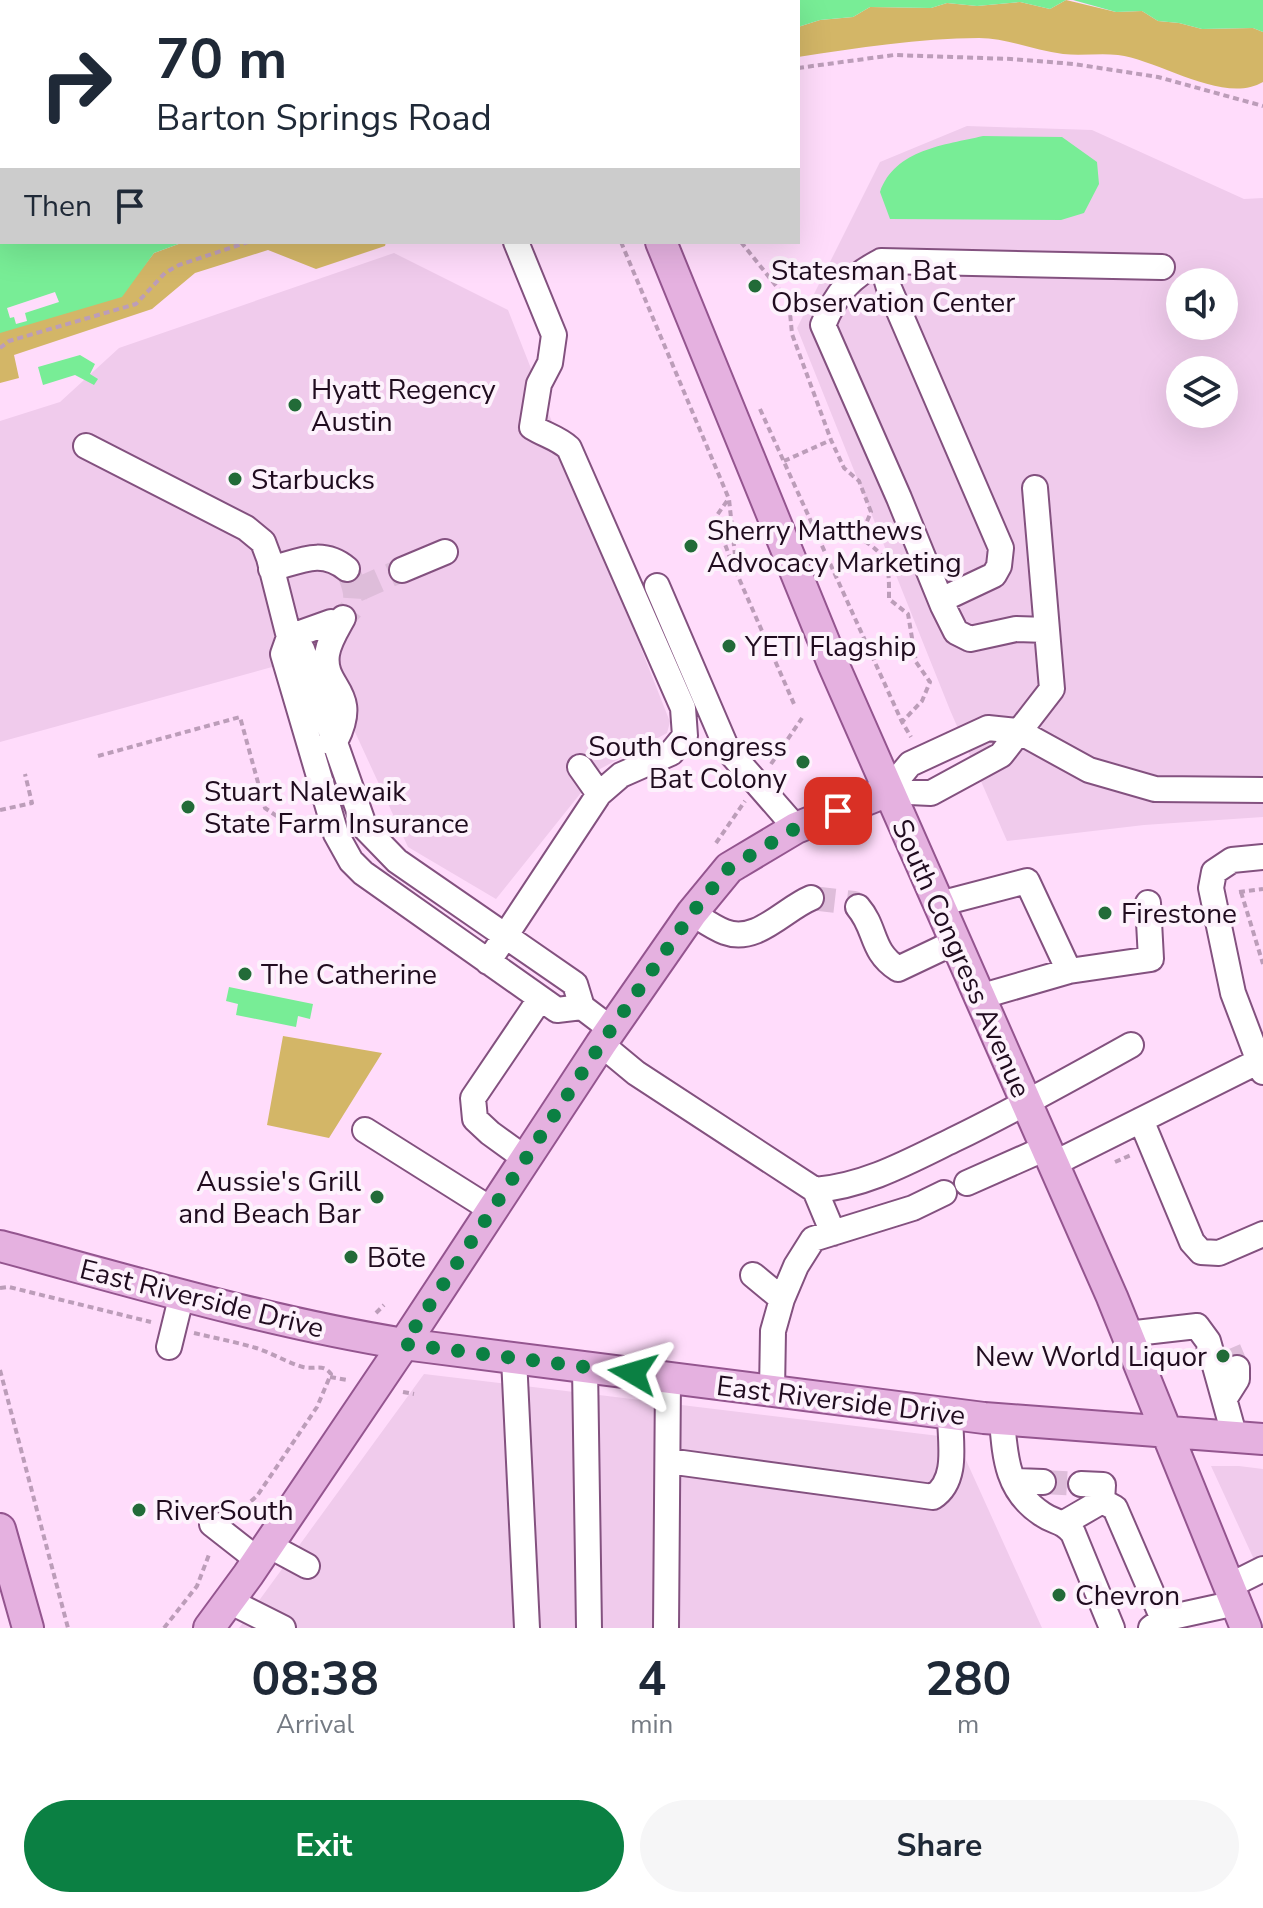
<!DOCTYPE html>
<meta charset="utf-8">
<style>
:root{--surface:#fff;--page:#f6f6f7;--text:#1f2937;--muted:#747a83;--accent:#0b8043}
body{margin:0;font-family:"Nunito Sans",sans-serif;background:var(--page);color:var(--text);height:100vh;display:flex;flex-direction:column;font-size:30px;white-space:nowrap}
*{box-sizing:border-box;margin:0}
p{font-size:26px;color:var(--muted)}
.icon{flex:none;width:44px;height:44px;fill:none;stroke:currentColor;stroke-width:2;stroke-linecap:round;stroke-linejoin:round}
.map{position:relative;height:1628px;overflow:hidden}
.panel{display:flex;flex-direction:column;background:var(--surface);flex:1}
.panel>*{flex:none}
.banner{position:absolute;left:0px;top:0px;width:800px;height:244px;box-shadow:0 8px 32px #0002;background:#fff;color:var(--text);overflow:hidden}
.fabs{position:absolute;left:1166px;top:268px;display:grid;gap:16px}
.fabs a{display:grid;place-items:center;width:72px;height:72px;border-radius:50%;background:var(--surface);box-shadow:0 8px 32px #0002;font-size:40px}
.pin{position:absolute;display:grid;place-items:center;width:68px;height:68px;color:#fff;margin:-34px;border-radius:16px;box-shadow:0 4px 12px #0006}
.me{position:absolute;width:88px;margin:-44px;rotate:277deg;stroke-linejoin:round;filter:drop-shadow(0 0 6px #0008)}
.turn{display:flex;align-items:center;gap:28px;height:168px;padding:0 24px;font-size:36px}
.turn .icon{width:104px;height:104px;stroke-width:2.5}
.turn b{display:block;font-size:56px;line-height:68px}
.then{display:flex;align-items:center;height:76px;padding:0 24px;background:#0003;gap:16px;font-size:30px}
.eta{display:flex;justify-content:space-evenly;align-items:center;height:136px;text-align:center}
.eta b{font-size:48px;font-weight:700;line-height:56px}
.action{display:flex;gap:16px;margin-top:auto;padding:16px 24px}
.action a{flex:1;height:92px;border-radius:48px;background:var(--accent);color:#fff;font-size:32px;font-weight:700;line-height:92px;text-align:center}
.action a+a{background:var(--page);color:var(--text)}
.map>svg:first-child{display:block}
.built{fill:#f0cbec;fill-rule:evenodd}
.green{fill:#d3b667}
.water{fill:#78ed96}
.pier{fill:#ffdcfb}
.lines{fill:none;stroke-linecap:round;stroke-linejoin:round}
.minor-tunnel{stroke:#debdda;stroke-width:24;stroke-dasharray:24 12;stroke-linecap:butt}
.minor-casing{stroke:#83517f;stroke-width:28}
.major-casing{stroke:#94558f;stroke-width:34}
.path{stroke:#bc9db9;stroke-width:4;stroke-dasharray:6 4;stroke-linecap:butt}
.minor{stroke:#fff;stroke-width:24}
.major{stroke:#e5b1e0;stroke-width:30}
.route{stroke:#0b8043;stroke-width:14;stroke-dasharray:0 25.2}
.poi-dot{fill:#226b38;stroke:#fdf2fc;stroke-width:3}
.labels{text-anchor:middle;stroke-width:8;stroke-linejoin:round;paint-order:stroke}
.poi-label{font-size:28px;fill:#200c1f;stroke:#fdf2fc;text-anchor:start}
.street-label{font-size:28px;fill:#200c1f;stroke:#fdf2fc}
</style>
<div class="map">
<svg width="1263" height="1628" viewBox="0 0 1263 1628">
<rect width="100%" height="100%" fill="#ffdcfb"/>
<!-- built -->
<path class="built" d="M 967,126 L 1092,130 L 1244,199 L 1263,198 L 1263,817 L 1144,825 L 1007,841 L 950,710 L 797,328 L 880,162 ZM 1180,282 L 1224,282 L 1224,326 L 1180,326 ZM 1180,370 L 1224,370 L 1224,414 L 1180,414 Z
M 394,253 L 508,310 L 670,722 L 667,733 L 600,769 L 496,899 L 408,847 L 319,654 L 0,742 L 0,421 L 60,402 L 119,348 Z
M 424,1374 L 956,1438 L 1042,1628 L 239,1628 Z
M 1211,1466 L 1239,1466 L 1263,1469 L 1263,1579 Z"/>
<!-- green -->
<path class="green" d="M 1066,0 L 1116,12 L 1142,11 L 1158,21 L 1179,23 L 1202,29 L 1253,28 L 1263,32 L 1263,82 C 1224,105 1159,60 1118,55 C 1100,53 1081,56 1063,54 C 1035,51 1007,38 979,38 C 919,38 858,48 798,57 L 798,27 L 820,20 L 853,17 L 870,7 L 931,8 L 947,3 L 977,6 L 1020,2 L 1050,9 Z
M 184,242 L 386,242 L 385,246 L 316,269 L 268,250 L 195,273 L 152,309 L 14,355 L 19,378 L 0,383 L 0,330 L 140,271 L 154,253 Z
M 283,1036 L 382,1053 L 329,1138 L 267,1125 Z"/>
<!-- water -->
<path class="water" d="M 0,0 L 1066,0 L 1050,9 L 1020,2 L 977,6 L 947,3 L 931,8 L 870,7 L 853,17 L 820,20 L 798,27 L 798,2 L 2,2 L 2,242 L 184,242 L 154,253 L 122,297 L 0,333 Z
M 1073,0 L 1263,0 L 1263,32 L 1253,28 L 1202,29 L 1179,23 L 1158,21 L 1142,11 L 1116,12 Z
M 983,136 L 1062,137 L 1097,162 L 1099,184 L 1084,213 L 1061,220 L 890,219 L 880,192 C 895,149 945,145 983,136 Z
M 80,355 L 95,364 L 90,374 L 98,379 L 94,385 L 75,375 L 43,385 L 38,367 Z
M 229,987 L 313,1004 L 310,1019 L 298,1016 L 296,1027 L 236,1015 L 238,1004 L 226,1001 Z"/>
<!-- pier -->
<path class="pier" d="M 55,292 L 59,302 L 25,313 L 27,321 L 16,324 L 14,317 L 10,318 L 7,308 Z"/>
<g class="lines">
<!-- minor-tunnel -->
<path class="minor-tunnel" d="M 357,590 L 402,570
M 331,622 C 361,612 359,595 347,569
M 811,898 L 854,903 L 858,907
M 1229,1349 L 1237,1368
M 1043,1482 L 1081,1484"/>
<defs>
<path id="minor" d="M 881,261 L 1162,267
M 86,446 L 246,528 L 263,542 L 269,558 L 289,637 L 283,654 L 336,834 L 351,861 L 363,873 L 557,1010 L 582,1007
M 271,569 C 300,561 322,548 347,569
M 402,570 L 445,552
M 657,586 L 727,749 L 796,828
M 941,600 L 994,575 L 999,566 L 1001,548 L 889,288 L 881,261 C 849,278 837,292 823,325 L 899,498 L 943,606 L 956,632 L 970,639 L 1016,629 L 1047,630
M 289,637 L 302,649 L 365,828 L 397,861 L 575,984 L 582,1007 L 611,1029
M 289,637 L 331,622
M 330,742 L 336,740 C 361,690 322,689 327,654 C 329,641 337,629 343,618
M 580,767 L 599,794
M 888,791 L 910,764 L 988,728 L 1018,731 L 1089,770 L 1155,789 L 1263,790
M 888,791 L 931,793 L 1001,755 L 1052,689 L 1035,488
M 1263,857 L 1232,860 L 1214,872 L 1211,888 L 1233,993 L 1263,1072
M 939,904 L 1027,881 L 1069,971
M 858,907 C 877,929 870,951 898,969 L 955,942
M 692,913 C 703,920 714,928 725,932 C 757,944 784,909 811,898
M 488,962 L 599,794 L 621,775 L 671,753 L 685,736 L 683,708 L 569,448 C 558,438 545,435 532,427 L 539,384 L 550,363 L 554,335 L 516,242
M 979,997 L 1069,971 L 1151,959 L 1148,903
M 601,1044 L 636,1073 L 815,1190 C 865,1186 908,1162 953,1140 C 1013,1111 1072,1078 1131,1045
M 1141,1120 L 1192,1242 L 1201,1252 L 1219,1253 L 1263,1234
M 365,1130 L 492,1210
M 526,1159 L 490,1133 L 475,1119 L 473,1098 L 540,999
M 1053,1164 L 1259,1061
M 967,1183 L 1046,1148
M 815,1190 L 833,1233
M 753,1275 L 782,1299
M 1127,1334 L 1197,1326 L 1208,1341 L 1235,1438
M 169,1347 L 182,1294
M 514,1358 L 527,1628
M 585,1367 L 589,1628
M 772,1391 L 773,1331 L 782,1299 L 796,1266 L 813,1239 L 913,1208 L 944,1193
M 1225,1398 L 1237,1379 L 1237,1368
M 1002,1420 C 1005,1458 1007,1491 1042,1514 C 1055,1523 1062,1520 1073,1533 L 1112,1628
M 668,1461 L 933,1497 C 959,1480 950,1442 950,1414
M 1014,1481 L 1043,1482
M 1081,1484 L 1103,1485 L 1102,1501
M 1064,1523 L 1102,1501 L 1115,1508 L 1163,1619
M 212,1524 L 258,1560
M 268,1545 L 307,1566
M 1229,1586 L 1263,1569
M 229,1601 L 283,1628
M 666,1628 L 668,1378
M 1151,1628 L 1163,1619 L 1236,1603"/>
<path id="major" d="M 558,0 L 558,2
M 661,242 L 834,666 L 1112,1297 L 1246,1628
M 0,1246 C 134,1282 268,1322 404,1344 L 984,1418 L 1263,1439
M 0,1529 L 28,1628
M 209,1628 L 248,1575 L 404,1344 L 601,1044 L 692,913 L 729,868 L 796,828 L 888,791"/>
</defs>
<!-- minor casing -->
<use href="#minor" class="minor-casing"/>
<!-- major casing -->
<use href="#major" class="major-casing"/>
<!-- path -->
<path class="path" d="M 517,0 L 518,2
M 587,0 L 588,2
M 798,68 L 894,55 L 1011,59 L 1074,64 L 1158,77 L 1263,106
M 621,242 L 729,499 L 737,574 L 794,704
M 741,242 L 789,302 L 792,334 L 831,440 L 844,468 L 859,481 L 871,512 L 860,538 C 890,557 889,565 889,599 L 908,614 L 916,662 L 930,682 L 922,701 L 902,722
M 0,348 L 9,341 L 136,304 L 165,273 L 179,265 L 248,242
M 760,409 L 902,722 L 911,737
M 784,461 L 831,440
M 727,501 L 715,518 L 734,568
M 98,756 L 240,717 L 265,808 L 278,817 L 289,816
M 771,764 L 802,718
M 0,810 L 32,803 L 25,774
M 716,843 L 745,801
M 1239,892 L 1263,889
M 1241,892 L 1263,964
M 1115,1162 L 1131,1155
M 0,1288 L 9,1287 L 151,1322
M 376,1313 L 384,1305
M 194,1333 C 215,1338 236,1342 256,1348 C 272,1353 286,1362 303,1367 C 314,1370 323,1363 331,1374 L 317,1407 L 257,1496 L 234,1516
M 0,1370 L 68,1628
M 330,1377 L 347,1380
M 403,1392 L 414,1394
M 164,1628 L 197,1586 L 210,1552"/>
<!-- minor -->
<use href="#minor" class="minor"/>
<!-- major -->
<use href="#major" class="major"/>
</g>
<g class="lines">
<!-- route -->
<path class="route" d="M 633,1373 L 404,1344 L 601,1044 L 692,913 L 729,868 L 796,828 L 838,811"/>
</g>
<!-- markers -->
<g class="poi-dot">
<circle cx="755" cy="286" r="8"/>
<circle cx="295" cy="405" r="8"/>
<circle cx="235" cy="479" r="8"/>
<circle cx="691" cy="546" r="8"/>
<circle cx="729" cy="646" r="8"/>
<circle cx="803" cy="762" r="8"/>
<circle cx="188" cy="807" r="8"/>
<circle cx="1105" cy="913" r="8"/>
<circle cx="245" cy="974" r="8"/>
<circle cx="377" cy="1197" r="8"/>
<circle cx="351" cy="1257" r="8"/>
<circle cx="1223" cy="1356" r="8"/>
<circle cx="139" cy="1510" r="8"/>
<circle cx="1059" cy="1595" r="8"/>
</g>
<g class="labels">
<!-- poi labels -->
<g class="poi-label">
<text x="771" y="280">Statesman Bat<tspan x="771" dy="32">Observation Center</tspan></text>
<text x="311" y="399">Hyatt Regency<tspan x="311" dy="32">Austin</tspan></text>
<text x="251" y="489">Starbucks</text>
<text x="707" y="540">Sherry Matthews<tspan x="707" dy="32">Advocacy Marketing</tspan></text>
<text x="745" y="656">YETI Flagship</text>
<text x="787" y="756" text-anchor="end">South Congress<tspan x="787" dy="32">Bat Colony</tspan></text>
<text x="204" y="801">Stuart Nalewaik<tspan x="204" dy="32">State Farm Insurance</tspan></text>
<text x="1121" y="923">Firestone</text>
<text x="261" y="984">The Catherine</text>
<text x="361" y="1191" text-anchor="end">Aussie's Grill<tspan x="361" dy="32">and Beach Bar</tspan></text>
<text x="367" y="1267">Bōte</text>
<text x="1207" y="1366" text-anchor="end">New World Liquor</text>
<text x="155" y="1520">RiverSouth</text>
<text x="1075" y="1605">Chevron</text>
</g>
<!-- street labels -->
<g class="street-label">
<text transform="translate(962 958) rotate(66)" y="10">South Congress Avenue</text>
<text transform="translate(202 1298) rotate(14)" y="10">East Riverside Drive</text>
<text transform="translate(841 1400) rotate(7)" y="10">East Riverside Drive</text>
</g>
</g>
</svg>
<div class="fabs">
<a><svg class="icon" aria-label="sound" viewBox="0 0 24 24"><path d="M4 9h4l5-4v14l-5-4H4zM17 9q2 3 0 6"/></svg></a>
<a><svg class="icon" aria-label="layers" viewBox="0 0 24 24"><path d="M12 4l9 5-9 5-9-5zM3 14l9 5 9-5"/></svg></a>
</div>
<div class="pin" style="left:838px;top:811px;background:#d93025"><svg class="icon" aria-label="arrive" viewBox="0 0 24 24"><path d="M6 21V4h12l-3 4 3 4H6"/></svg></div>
<svg class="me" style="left:633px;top:1373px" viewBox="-20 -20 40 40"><path d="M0-17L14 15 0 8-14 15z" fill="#0b8043" stroke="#fff" stroke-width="4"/></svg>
<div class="banner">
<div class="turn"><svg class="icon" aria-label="right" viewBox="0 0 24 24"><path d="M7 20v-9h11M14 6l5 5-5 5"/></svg><div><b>70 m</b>Barton Springs Road</div></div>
<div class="then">Then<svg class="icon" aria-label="arrive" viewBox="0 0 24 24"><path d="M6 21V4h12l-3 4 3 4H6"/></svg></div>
</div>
</div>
<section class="panel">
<div class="eta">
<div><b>08:38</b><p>Arrival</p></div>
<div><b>4</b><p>min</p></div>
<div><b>280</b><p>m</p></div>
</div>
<div class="action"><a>Exit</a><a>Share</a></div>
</section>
